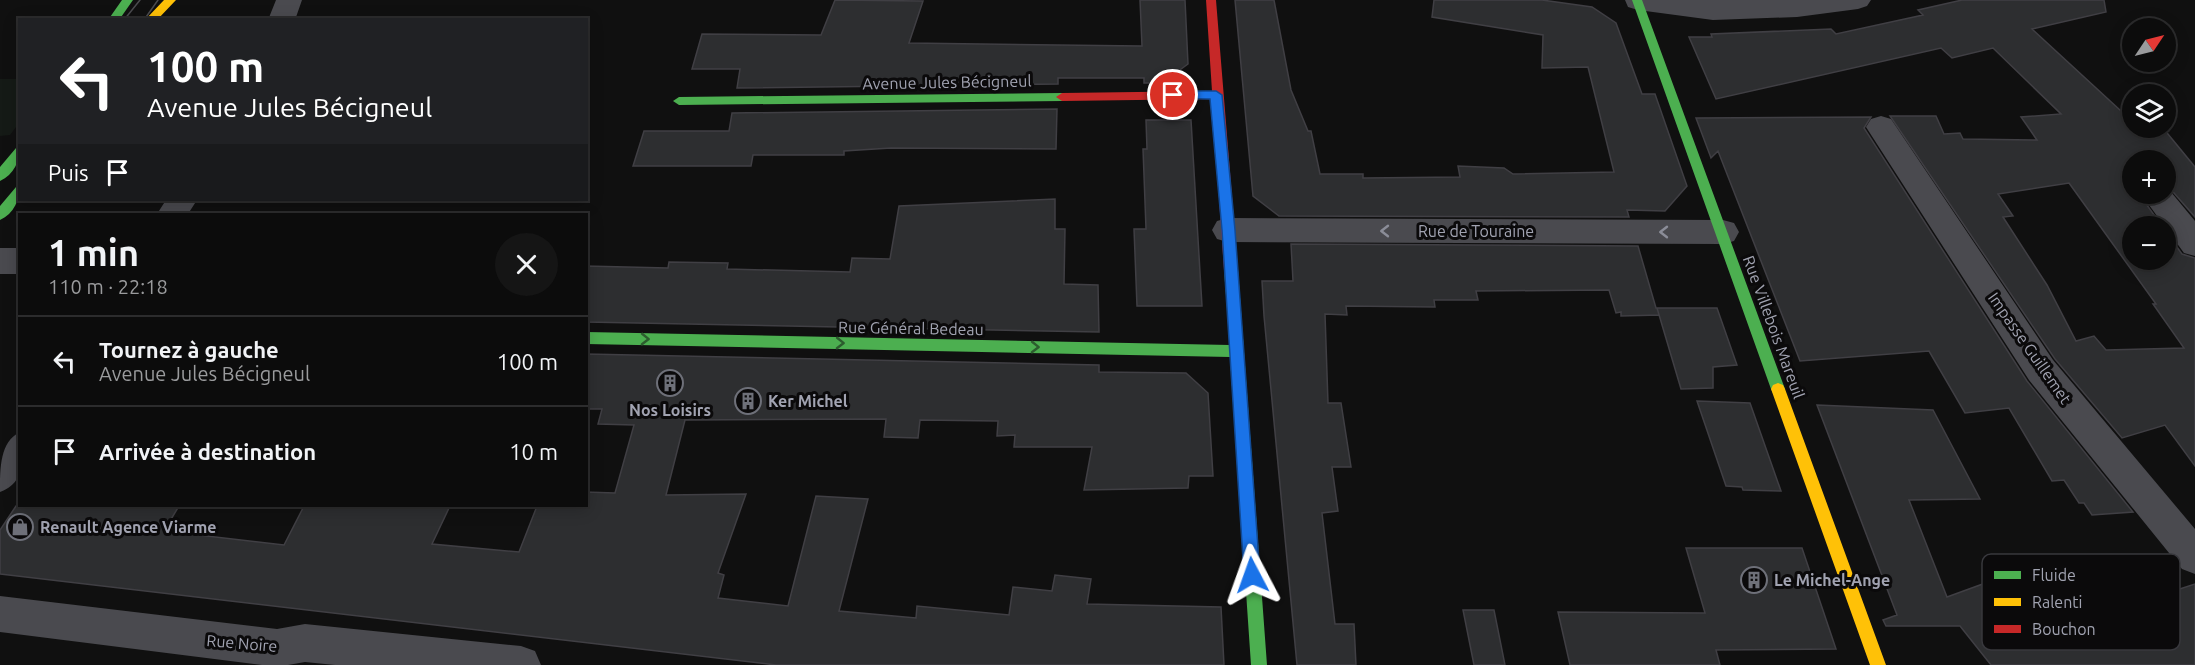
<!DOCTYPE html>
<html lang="fr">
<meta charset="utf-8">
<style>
:root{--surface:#0c0c0c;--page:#151515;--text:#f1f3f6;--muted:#9a9b9d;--line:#2c2c2d}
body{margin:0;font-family:Ubuntu,sans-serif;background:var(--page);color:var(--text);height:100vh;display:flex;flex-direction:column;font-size:22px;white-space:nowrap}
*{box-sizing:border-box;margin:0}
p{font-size:20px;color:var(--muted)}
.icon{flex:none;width:33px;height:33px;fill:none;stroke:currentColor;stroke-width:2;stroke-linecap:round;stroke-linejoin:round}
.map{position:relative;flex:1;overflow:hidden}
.side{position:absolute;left:18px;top:213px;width:570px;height:294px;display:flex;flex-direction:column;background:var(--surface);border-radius:0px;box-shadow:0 3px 15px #0003,0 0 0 2px var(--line)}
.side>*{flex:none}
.top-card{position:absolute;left:18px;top:18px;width:570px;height:183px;border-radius:0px;box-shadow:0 3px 15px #0003,0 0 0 2px var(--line);background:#202124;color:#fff;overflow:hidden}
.needle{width:39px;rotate:55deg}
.buttons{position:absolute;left:2122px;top:18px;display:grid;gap:12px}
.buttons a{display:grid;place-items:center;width:54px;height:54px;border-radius:50%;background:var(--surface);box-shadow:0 3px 15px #0003,0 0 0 2px var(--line);font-size:30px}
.pin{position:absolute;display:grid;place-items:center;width:51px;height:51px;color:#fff;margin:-26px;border:3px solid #fff;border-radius:50%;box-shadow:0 2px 6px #0007}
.me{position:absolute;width:66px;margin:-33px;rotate:356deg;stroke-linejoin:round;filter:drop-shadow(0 0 4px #0008)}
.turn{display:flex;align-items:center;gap:21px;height:126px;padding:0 30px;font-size:27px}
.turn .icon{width:78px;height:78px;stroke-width:2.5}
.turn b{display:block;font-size:42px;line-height:51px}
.then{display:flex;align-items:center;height:57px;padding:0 30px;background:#0003;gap:12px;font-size:22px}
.round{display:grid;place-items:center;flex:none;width:63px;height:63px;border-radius:32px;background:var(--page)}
.head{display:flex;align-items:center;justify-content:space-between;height:102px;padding:0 30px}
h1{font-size:36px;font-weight:600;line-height:45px}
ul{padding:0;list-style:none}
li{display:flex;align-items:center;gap:18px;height:90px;padding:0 30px;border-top:2px solid var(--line)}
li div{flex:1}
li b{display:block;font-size:22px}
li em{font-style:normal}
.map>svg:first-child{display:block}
.green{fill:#151a16}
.building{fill:#2d2e30;stroke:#403f44;stroke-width:1.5;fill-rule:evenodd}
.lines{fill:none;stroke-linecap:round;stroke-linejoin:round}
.street{fill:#4a4a4f;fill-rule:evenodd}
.fast{fill:#4caf50;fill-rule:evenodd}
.slow{fill:#ffc107;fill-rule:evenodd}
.jam{fill:#c62828;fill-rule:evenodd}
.tram{stroke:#4a4a4e;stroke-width:1.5}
.oneway{stroke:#8b8d98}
.oneway2{stroke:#2c5c2e}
.route{fill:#1a73e8;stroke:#114b97;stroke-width:1.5}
.labels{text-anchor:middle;stroke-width:6;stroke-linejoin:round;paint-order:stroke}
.street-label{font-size:16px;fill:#a1a3b1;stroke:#0b0a0b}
.poi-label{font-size:16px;font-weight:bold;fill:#a1a3b1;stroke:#0b0a0b;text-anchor:start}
.key{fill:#0b0a0b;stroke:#38383d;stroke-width:1.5}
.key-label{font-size:16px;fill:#a1a3b1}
</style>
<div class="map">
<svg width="2195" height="665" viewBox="0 0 2195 665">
<rect width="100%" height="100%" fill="#101010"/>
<!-- green -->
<path class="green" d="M 0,79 L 19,79 L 19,123 L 10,135 L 0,136 Z"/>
<!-- building -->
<path class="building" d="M 835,0 L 923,1 L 909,43 L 1142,46 L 1140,0 L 1185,0 L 1188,64 L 1162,83 L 1144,83 L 1144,78 L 1058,78 L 1058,84 L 737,88 L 740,69 L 692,69 L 702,34 L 821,35 Z
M 1235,0 L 1274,0 L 1291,90 L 1308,131 L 1311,131 L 1320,174 L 1363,174 L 1363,178 L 1460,177 L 1458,166 L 1504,168 L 1513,174 L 1614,172 L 1588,67 L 1542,68 L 1543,35 L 1432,17 L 1434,0 L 1542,0 L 1592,7 L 1616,23 L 1642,94 L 1655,94 L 1687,186 L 1665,211 L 1627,210 L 1629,217 L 1279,216 L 1253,196 Z
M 1962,0 L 2104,0 L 2106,12 L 2032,29 L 2133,122 L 2133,128 L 2163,128 L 2195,167 L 2195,217 L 2166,184 L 2166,160 L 2133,160 L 2133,194 L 2139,194 L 2162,226 L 2133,226 L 2133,260 L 2166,260 L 2166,232 L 2182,254 L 2195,258 L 2195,466 L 2165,425 L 2122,438 L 2055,359 L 1890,116 L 1936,116 L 1944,134 L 1960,133 L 1963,139 L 2037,140 L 2021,117 L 2061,114 L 1993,48 L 1952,58 L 1941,48 L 1716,99 L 1689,37 L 1712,37 L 1711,34 L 1831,29 L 1836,34 L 1923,15 L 1918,10 ZM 2069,183 L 2156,304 L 2153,304 L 2184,348 L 2106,350 L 2094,336 L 2076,341 L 2047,285 L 2003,217 L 2013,216 L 1998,194 Z
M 1057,109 L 1056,149 L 891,148 L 844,151 L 844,155 L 753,155 L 751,166 L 633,166 L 644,131 L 729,131 L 732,113 Z
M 1871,117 L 1864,128 L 2027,381 L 2133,512 L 2092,515 L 2084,503 L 2079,503 L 2064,480 L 2052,481 L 2009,408 L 1965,413 L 1929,351 L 1800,361 L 1718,151 L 1711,158 L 1696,118 Z
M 1146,120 L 1191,120 L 1202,306 L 1137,306 L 1134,229 L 1146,229 L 1143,149 L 1147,149 Z
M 1055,199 L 1055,229 L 1065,229 L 1064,284 L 1098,285 L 1099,332 L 586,322 L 586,266 L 668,268 L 669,262 L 728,263 L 727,269 L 850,272 L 852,258 L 890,259 L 899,206 Z
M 1291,244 L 1638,246 L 1656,308 L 1717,308 L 1737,365 L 1713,367 L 1713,388 L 1681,389 L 1657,308 L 1659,315 L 1621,316 L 1621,312 L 1616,313 L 1609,290 L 1476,291 L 1478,300 L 1434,300 L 1435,307 L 1346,306 L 1347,315 L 1325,314 L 1328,403 L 1341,403 L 1351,467 L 1332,467 L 1338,511 L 1322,513 L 1335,624 L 1354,624 L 1356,665 L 1297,665 L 1264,316 L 1262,281 L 1293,281 Z
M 586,354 L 1099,365 L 1099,372 L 1186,373 L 1208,393 L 1213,476 L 1189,476 L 1188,488 L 1084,490 L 1092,447 L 1014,447 L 1015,435 L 997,436 L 998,421 L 920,420 L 918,438 L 884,437 L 886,419 L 685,420 L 666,495 L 746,494 L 718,573 L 724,575 L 718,598 L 788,606 L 816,496 L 868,499 L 839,611 L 916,618 L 917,606 L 1009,615 L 1013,587 L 1052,591 L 1055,575 L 1091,579 L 1087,604 L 1221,607 L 1224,665 L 776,665 L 0,574 L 0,530 L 16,506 L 179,506 L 164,531 L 284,545 L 304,506 L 450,506 L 432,544 L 519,552 L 537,506 L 586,506 L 586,492 L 615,493 L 634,425 L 598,424 L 602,409 L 586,409 Z
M 1697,401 L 1750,403 L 1781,491 L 1743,490 L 1742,487 L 1726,486 Z
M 1817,405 L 1933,410 L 1980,499 L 1909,500 L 1947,597 L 2013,573 L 2051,621 L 2100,605 L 2106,613 L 2152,593 L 2155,597 L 2195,584 L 2195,665 L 1991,665 L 1960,626 L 1886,626 L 1883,620 L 1897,615 Z
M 1686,548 L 1802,548 L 1836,649 L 1716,650 L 1720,665 L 1570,665 L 1558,612 L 1705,613 Z
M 1463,610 L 1494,610 L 1505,665 L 1474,665 Z"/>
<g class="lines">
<!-- street -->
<path class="street" d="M 276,0 L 302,0 L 295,20 L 268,20 Z
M 1625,0 L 1871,0 L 1867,6 L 1858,9 L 1797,17 L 1713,20 L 1638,10 L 1628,7 Z
M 1881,116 L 1891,119 L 2053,360 L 2195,529 L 2195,574 L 2182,569 L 2029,380 L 1866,127 L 1871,119 Z
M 2166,186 L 2195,221 L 2195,256 L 2184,253 L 2141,194 L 2166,194 Z
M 166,200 L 197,200 L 188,214 L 157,214 Z
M 1228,218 L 1723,220 L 1734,223 L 1739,232 L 1734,241 L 1723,244 L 1228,242 L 1217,239 L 1212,230 L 1217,221 Z
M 0,248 L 20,248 L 20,274 L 0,274 Z
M 20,432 C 20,457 28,482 0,492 C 0,467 0,442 20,432 Z
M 0,596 L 277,629 L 305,624 L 521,646 L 535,651 L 541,665 L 335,665 L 305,662 L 288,665 L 262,665 L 0,632 Z"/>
<!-- fast -->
<path class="fast" d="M 122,0 L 133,0 L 119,20 L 108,20 Z
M 1632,0 L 1642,0 L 1785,389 L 1783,393 L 1778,395 L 1773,393 L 1771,389 Z
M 1062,93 L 1068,97 L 1062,101 L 679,105 L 673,101 L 679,97 Z
M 20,147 C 20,160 14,175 0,181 L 0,167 L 16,148 Z
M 20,185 C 20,199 14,214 0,220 L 0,206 L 16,187 Z
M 1231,265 L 1238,270 L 1267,665 L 1251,665 L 1230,357 L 586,344 L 586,332 L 1230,345 L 1224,270 Z"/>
<!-- slow -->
<path class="slow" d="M 164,0 L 176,0 L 157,20 L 145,20 Z
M 1778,383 L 1783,385 L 1785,389 L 1886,665 L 1870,665 L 1771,389 L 1773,385 Z"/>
<!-- jam -->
<path class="jam" d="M 1206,0 L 1216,0 L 1238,270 L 1231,275 L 1224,270 L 1212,99 L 1062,101 L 1056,97 L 1062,93 L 1212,91 Z"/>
<!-- tram -->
<path class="tram" d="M 124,20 L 140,0
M 144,20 L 158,0"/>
</g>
<!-- one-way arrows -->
<defs><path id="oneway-chevron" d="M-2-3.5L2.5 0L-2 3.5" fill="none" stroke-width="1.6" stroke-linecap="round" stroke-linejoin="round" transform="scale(1.5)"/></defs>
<g class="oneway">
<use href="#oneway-chevron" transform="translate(1385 231) rotate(-180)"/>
<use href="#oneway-chevron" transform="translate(1664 232) rotate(-180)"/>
</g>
<g class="oneway2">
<use href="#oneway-chevron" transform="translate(645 339) rotate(1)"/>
<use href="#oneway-chevron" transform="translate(840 343) rotate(1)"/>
<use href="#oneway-chevron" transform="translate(1035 347) rotate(1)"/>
</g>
<!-- route -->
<path class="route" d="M 1173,91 L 1216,91 L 1222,95 L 1235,230 L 1260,575 L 1258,581 L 1252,583 L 1247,581 L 1244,575 L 1222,230 L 1210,99 L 1168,98 L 1167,95 Z"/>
<!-- icons -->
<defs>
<symbol id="building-ring" viewBox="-11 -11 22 22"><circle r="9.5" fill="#0b0a0b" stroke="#6e7079" stroke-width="1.5"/><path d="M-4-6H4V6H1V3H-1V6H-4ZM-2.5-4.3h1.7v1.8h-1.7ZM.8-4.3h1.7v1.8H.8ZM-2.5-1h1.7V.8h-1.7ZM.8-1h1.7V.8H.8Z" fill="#6e7079"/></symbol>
<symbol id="shop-ring" viewBox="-11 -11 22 22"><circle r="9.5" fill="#0b0a0b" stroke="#6e7079" stroke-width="1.5"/><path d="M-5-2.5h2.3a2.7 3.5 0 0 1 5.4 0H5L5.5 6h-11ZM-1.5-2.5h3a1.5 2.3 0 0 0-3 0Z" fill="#6e7079"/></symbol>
</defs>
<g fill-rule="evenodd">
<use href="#building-ring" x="655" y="368" width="30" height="30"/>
<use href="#building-ring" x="733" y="386" width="30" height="30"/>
<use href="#shop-ring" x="5" y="512" width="30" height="30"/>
<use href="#building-ring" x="1739" y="565" width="30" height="30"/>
</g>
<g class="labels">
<!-- street labels -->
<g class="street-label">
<text transform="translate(947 82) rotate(-1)" y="6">Avenue Jules Bécigneul</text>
<text x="1476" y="237">Rue de Touraine</text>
<text transform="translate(1774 327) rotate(70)" y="6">Rue Villebois Mareuil</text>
<text transform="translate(911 328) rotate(1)" y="6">Rue Général Bedeau</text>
<text transform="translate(2030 348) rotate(55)" y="6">Impasse Guillemet</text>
<text transform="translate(242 643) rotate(5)" y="6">Rue Noire</text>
</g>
<!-- poi labels -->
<g class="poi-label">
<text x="768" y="407">Ker Michel</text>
<text x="670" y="416" text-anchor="middle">Nos Loisirs</text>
<text x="40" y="533">Renault Agence Viarme</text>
<text x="1774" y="586">Le Michel-Ange</text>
</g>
</g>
<!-- legend -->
<rect x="1982" y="554" width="198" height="96" rx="9" class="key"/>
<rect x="1994" y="571" width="27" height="8" fill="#4caf50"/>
<rect x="1994" y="598" width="27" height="8" fill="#ffc107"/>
<rect x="1994" y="625" width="27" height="8" fill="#c62828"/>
<g class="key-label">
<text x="2032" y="581">Fluide</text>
<text x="2032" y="608">Ralenti</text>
<text x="2032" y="635">Bouchon</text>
</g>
</svg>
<div class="buttons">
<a><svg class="needle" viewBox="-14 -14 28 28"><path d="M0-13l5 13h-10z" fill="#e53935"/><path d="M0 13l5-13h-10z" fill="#9a9b9d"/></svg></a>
<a><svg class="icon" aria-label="layers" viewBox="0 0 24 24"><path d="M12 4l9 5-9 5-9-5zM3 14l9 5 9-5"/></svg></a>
<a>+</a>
<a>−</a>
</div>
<div class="pin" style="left:1173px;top:95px;background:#d93025"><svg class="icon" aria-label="arrive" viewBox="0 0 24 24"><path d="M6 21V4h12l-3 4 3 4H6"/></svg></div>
<svg class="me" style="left:1252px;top:575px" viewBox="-20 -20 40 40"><path d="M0-17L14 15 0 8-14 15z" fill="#1a73e8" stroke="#fff" stroke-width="4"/></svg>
<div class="top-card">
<div class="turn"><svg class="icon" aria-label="left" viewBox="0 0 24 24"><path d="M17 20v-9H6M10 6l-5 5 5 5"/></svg><div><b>100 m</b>Avenue Jules Bécigneul</div></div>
<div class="then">Puis<svg class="icon" aria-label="arrive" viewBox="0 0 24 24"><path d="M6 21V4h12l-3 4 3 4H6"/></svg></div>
</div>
<section class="side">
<div class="head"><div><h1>1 min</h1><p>110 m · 22:18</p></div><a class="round"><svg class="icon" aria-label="close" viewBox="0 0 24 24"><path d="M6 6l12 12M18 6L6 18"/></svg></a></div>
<ul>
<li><svg class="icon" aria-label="left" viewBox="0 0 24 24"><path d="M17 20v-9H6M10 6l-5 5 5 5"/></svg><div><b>Tournez à gauche</b><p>Avenue Jules Bécigneul</p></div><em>100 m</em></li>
<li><svg class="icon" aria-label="arrive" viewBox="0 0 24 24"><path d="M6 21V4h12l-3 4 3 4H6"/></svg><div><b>Arrivée à destination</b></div><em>10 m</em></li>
</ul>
</section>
</div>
